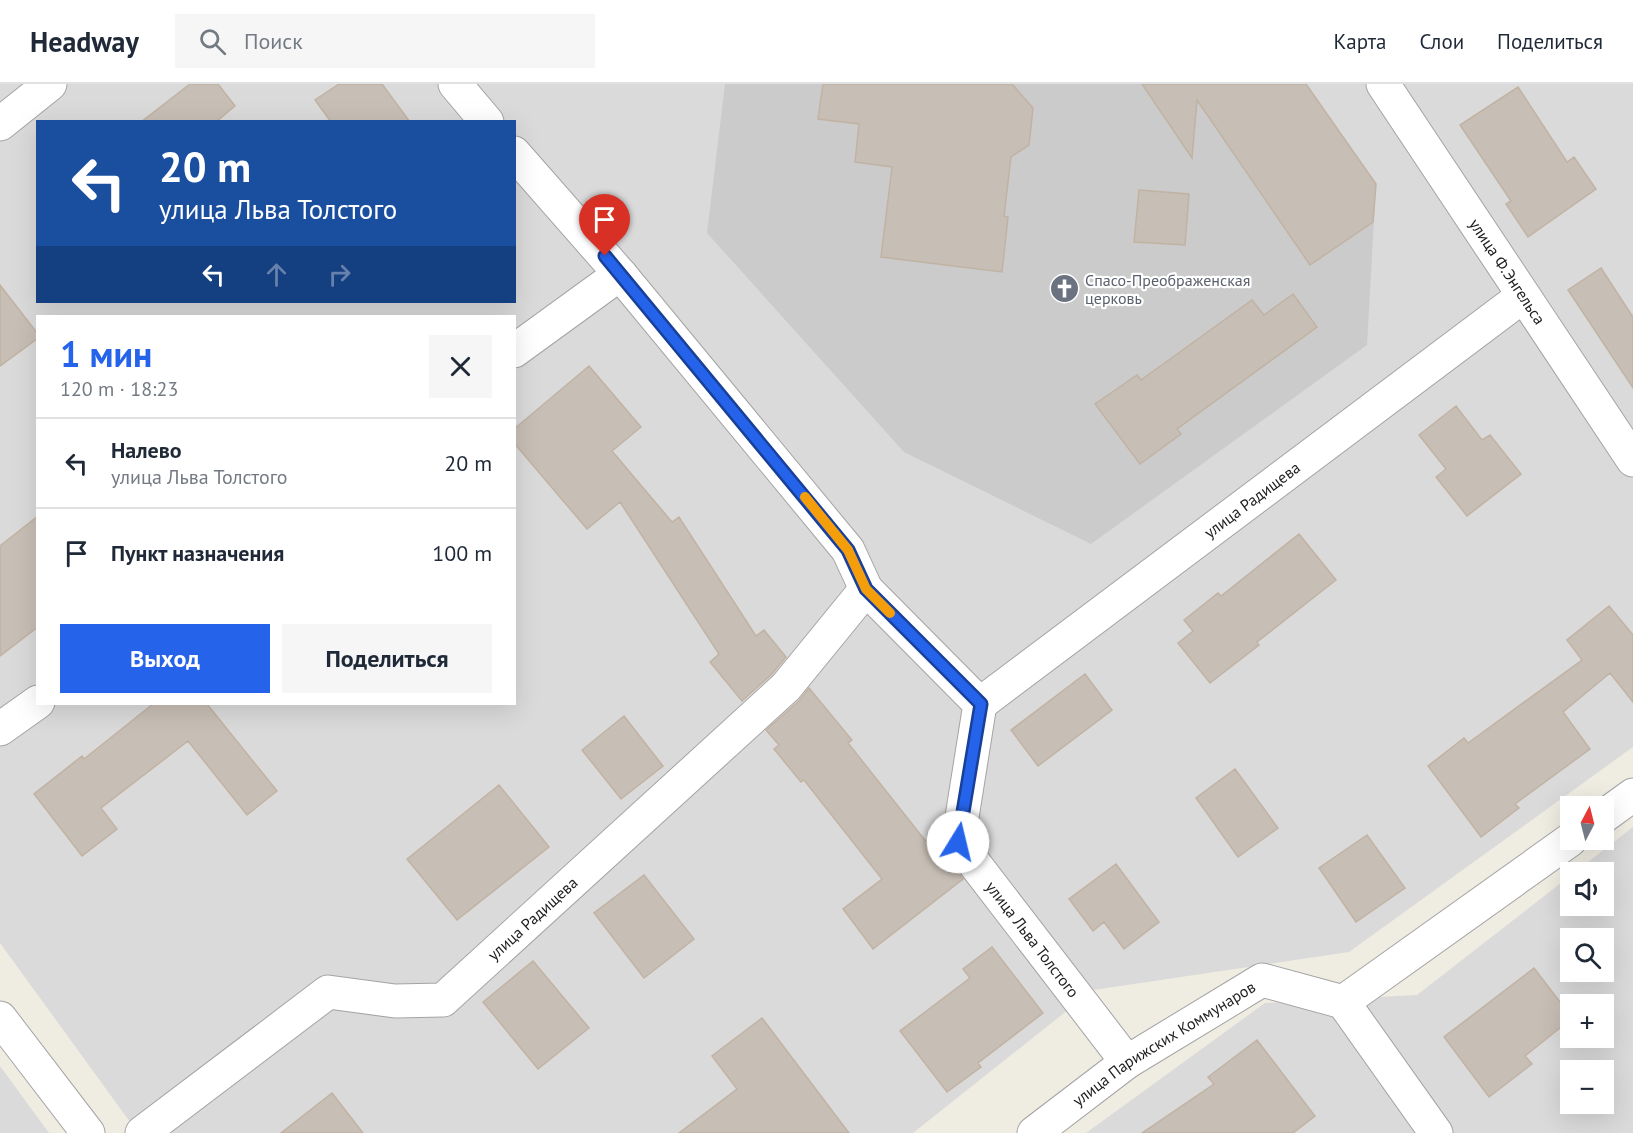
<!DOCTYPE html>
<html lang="ru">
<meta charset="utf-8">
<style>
:root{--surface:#fff;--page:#f6f6f7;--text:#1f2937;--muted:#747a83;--line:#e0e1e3;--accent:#2563eb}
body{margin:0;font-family:"PT Sans",sans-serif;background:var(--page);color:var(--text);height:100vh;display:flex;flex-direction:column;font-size:22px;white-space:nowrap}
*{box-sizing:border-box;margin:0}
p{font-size:20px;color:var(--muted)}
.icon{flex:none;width:33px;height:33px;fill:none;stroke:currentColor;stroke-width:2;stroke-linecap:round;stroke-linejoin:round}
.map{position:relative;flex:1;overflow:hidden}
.side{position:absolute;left:36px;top:231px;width:480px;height:390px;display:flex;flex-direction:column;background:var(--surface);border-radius:0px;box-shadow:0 6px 24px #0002}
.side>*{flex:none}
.hud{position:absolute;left:36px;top:36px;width:480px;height:183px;border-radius:0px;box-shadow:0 6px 24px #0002;background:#1a4fa0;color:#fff;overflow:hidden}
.needle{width:39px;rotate:7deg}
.buttons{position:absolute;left:1560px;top:712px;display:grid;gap:12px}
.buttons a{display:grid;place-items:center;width:54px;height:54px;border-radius:0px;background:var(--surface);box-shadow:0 6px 24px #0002;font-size:30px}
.pin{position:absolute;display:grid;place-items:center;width:51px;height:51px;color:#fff;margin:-62px -26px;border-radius:50% 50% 50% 0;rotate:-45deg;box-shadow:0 0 6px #0007}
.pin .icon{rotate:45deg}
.me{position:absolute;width:66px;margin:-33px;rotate:9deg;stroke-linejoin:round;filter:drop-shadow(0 0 4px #0008)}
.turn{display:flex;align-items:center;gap:21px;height:126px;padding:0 24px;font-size:27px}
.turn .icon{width:78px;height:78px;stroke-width:2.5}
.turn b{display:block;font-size:42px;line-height:51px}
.lanes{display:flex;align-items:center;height:57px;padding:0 24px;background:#0003;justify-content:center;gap:30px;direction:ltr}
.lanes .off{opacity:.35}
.round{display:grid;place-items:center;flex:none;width:63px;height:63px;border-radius:0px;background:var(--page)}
.headline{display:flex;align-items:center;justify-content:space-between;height:102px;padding:0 24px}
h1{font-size:36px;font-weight:700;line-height:45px;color:var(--accent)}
.primary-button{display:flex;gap:12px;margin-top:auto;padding:12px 24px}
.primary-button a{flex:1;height:69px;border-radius:0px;background:var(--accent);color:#fff;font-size:24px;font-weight:700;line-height:69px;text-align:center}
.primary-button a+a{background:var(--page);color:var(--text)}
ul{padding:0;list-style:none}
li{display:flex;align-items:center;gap:18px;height:90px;padding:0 24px;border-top:2px solid var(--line)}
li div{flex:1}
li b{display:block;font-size:22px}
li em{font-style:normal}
header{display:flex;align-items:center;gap:36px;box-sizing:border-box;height:84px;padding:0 30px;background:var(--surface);border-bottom:2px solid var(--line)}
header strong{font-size:28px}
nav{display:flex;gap:33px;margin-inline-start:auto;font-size:21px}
.search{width:420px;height:54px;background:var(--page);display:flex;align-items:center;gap:15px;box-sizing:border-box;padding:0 21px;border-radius:0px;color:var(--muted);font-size:22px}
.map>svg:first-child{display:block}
.residential{fill:#dbdada;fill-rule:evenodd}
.religious{fill:#cbcbcb}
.building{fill:#c7beb5;stroke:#c1b3a3;stroke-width:1.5}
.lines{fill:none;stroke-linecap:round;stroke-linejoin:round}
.minor-casing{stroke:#a4a4a4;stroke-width:35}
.tertiary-casing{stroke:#a4a4a4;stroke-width:35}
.minor{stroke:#fff;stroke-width:33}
.tertiary{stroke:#fff;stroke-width:33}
.route-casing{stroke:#184099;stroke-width:15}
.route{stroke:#2563eb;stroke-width:10}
.slow{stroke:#f59e0b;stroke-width:10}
.labels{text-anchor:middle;stroke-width:4.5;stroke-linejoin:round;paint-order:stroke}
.street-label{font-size:16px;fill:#1d1d1d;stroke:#fff}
.worship-label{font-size:16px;fill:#5b616d;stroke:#fff;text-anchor:start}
</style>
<header>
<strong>Headway</strong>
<div class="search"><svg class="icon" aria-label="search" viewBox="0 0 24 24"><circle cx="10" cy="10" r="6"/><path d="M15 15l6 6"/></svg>Поиск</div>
<nav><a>Карта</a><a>Слои</a><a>Поделиться</a></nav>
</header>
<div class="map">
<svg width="1633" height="1049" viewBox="0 0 1633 1049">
<rect width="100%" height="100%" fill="#efece2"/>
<!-- residential -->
<path class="residential" d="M 0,0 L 1633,0 L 1633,663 L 1349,868 L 1093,906 L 913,1049 L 138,1049 L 0,859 ZM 38,38 L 514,38 L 514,218 L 38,218 ZM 38,232 L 514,232 L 514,620 L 38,620 Z
M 1633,743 L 1633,1049 L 1086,1049 L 1265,919 L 1417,911 L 1570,792 L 1570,822 L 1604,822 L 1604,789 L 1574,789 ZM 1570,855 L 1604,855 L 1604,888 L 1570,888 ZM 1570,921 L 1604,921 L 1604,954 L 1570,954 ZM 1570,987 L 1604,987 L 1604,1020 L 1570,1020 Z
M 0,982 L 49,1049 L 0,1049 Z"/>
<!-- religious -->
<path class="religious" d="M 725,0 L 1306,0 L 1376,100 L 1367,261 L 1091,460 L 904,368 L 707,149 Z"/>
<!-- building -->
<path class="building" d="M 190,0 L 218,0 L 235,22 L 216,38 L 141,38 Z
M 339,0 L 382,0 L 410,38 L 331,38 L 315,16 Z
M 823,0 L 1012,0 L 1033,24 L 1029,61 L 1011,73 L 1004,132 L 1008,133 L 1002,188 L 881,173 L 892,83 L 855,78 L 859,40 L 818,35 Z
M 1142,0 L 1306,0 L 1376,100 L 1373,138 L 1310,181 L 1197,16 L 1192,74 Z
M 1518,3 L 1567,78 L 1574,73 L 1596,105 L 1528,153 L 1506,120 L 1511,117 L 1460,41 Z
M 1139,106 L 1189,110 L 1185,161 L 1134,158 Z
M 1601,184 L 1633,233 L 1633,304 L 1568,206 Z
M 0,201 L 38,250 L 38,254 L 0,282 Z
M 1293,210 L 1317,243 L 1177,345 L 1181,350 L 1140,380 L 1095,320 L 1137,291 L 1141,296 L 1252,216 L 1264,231 Z
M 589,282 L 641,343 L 612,367 L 672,438 L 679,433 L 756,552 L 764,546 L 786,573 L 772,590 L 742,617 L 710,578 L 719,570 L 620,418 L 587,445 L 514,359 L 514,345 Z
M 1456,322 L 1482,356 L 1490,351 L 1521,390 L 1467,432 L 1436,393 L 1446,385 L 1419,351 Z
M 38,432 L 38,543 L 0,572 L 0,462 Z
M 1299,450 L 1336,496 L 1257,558 L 1259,561 L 1210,599 L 1178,559 L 1193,547 L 1184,536 L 1218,509 L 1221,512 Z
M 1609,522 L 1633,551 L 1633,618 L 1610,589 L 1563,628 L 1590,665 L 1515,720 L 1519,724 L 1481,753 L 1428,682 L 1464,654 L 1468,659 L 1582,576 L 1567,556 Z
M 1085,590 L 1112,626 L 1038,682 L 1011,646 Z
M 809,604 L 852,656 L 848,659 L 928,760 L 933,755 L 963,795 L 873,865 L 843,825 L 882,795 L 804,696 L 801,698 L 774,665 L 779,661 L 766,646 L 799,617 Z
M 153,620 L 207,620 L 277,707 L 247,731 L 188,657 L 101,724 L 117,745 L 82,772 L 34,710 L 82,672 L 84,675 Z
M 624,632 L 663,682 L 621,715 L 582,666 Z
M 1235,685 L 1278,744 L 1238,773 L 1196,714 Z
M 499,701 L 549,763 L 457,836 L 407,775 Z
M 1367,751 L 1405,804 L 1356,838 L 1319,784 Z
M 1116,780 L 1159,838 L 1124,865 L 1104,838 L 1093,847 L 1069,815 Z
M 644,791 L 694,855 L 644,894 L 594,829 Z
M 992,863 L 1043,929 L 978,979 L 981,983 L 947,1008 L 900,947 L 970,894 L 963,885 Z
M 533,877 L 589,944 L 538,985 L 483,918 Z
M 1534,884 L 1570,931 L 1570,936 L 1525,972 L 1532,980 L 1489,1013 L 1444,953 Z
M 762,934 L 849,1049 L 679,1049 L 737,1005 L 712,972 Z
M 1257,956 L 1315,1032 L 1293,1049 L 1142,1049 L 1214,1000 L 1208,993 Z
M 332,1009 L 363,1049 L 281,1049 Z"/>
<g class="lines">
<defs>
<g id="minor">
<path d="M 455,0 L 487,38"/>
<path id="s1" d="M 1383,0 L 1633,376"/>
<path d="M 0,40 L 50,0"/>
<path id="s2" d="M 514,69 L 620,190 L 848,466 L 866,505 L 980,620 L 958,758 L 1127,978"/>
<path d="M 514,267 L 620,190"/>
<path id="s3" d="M 980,620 L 1523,212"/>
<path d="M 0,645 L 38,618"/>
<path d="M 1604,732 L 1633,711"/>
<path d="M 1343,918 L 1436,1049"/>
<path id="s4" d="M 142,1049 L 328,908 L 395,917 L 443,916 L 786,603 L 866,505"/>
<path id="s5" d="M 1034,1049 L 1127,978 L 1262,896 L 1343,918 L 1570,756"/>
</g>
<path id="tertiary" d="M 0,934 L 88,1049"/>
</defs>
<!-- minor casing -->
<use href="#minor" class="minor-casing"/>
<!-- tertiary casing -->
<use href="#tertiary" class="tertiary-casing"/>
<!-- minor -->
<use href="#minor" class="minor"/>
<!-- tertiary -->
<use href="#tertiary" class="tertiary"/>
</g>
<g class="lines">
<defs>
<path id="route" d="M 605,172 L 848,466 L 866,505 L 981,620 L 958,758"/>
</defs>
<!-- route casing -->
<use href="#route" class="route-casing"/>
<!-- route -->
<use href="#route" class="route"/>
<!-- slow -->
<path class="slow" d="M 805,413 L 848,466 L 866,505 L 890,529"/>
</g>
<!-- icons -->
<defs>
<symbol id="church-disc" viewBox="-11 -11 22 22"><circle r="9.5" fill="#6b7280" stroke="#fff"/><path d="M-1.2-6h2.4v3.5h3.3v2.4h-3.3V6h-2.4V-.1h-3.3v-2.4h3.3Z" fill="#fff"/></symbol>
</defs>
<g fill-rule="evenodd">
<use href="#church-disc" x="1048" y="188" width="33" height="33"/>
</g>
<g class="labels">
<!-- street labels -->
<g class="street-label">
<text dy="6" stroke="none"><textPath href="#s1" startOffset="225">улица Ф.Энгельса</textPath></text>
<text dy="6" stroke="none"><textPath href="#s3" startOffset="340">улица Радищева</textPath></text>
<text dy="6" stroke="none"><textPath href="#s4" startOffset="470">улица Радищева</textPath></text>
<text dy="6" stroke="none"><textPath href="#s2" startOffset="986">улица Льва Толстого</textPath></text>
<text dy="6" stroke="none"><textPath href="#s5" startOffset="158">улица Парижских Коммунаров</textPath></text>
</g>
<!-- worship labels -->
<g class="worship-label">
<text x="1085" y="202">Спасо-Преображенская<tspan x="1085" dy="18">церковь</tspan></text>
</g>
</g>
</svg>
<div class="buttons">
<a><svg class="needle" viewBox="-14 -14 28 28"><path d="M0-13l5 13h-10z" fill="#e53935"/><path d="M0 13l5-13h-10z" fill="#747a83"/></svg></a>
<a><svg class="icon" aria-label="sound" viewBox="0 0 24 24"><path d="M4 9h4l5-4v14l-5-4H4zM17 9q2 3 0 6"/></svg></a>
<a><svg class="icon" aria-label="search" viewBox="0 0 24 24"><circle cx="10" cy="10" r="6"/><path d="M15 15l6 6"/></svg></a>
<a>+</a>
<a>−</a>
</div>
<div class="pin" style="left:605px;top:172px;background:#d93025"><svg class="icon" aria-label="arrive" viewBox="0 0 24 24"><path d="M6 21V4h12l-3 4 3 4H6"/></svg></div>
<svg class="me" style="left:958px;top:758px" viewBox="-20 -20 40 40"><circle r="19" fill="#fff"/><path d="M0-13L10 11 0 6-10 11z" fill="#2563eb"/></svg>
<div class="hud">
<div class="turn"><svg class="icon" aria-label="left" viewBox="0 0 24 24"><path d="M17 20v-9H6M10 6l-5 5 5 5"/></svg><div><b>20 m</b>улица Льва Толстого</div></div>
<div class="lanes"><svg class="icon" aria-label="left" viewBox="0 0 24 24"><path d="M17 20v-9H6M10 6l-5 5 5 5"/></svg><svg class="icon off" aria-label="ahead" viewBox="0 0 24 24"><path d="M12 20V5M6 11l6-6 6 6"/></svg><svg class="icon off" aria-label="right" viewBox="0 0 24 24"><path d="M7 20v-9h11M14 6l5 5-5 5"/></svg></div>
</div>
<section class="side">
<div class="headline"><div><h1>1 мин</h1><p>120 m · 18:23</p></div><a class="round"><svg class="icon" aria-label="close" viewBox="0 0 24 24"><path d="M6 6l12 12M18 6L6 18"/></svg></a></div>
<ul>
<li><svg class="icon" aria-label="left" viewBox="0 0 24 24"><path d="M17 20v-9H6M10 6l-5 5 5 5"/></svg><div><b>Налево</b><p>улица Льва Толстого</p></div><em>20 m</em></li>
<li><svg class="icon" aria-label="arrive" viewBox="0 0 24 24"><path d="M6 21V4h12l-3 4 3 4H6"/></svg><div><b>Пункт назначения</b></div><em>100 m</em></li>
</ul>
<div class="primary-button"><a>Выход</a><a>Поделиться</a></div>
</section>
</div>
